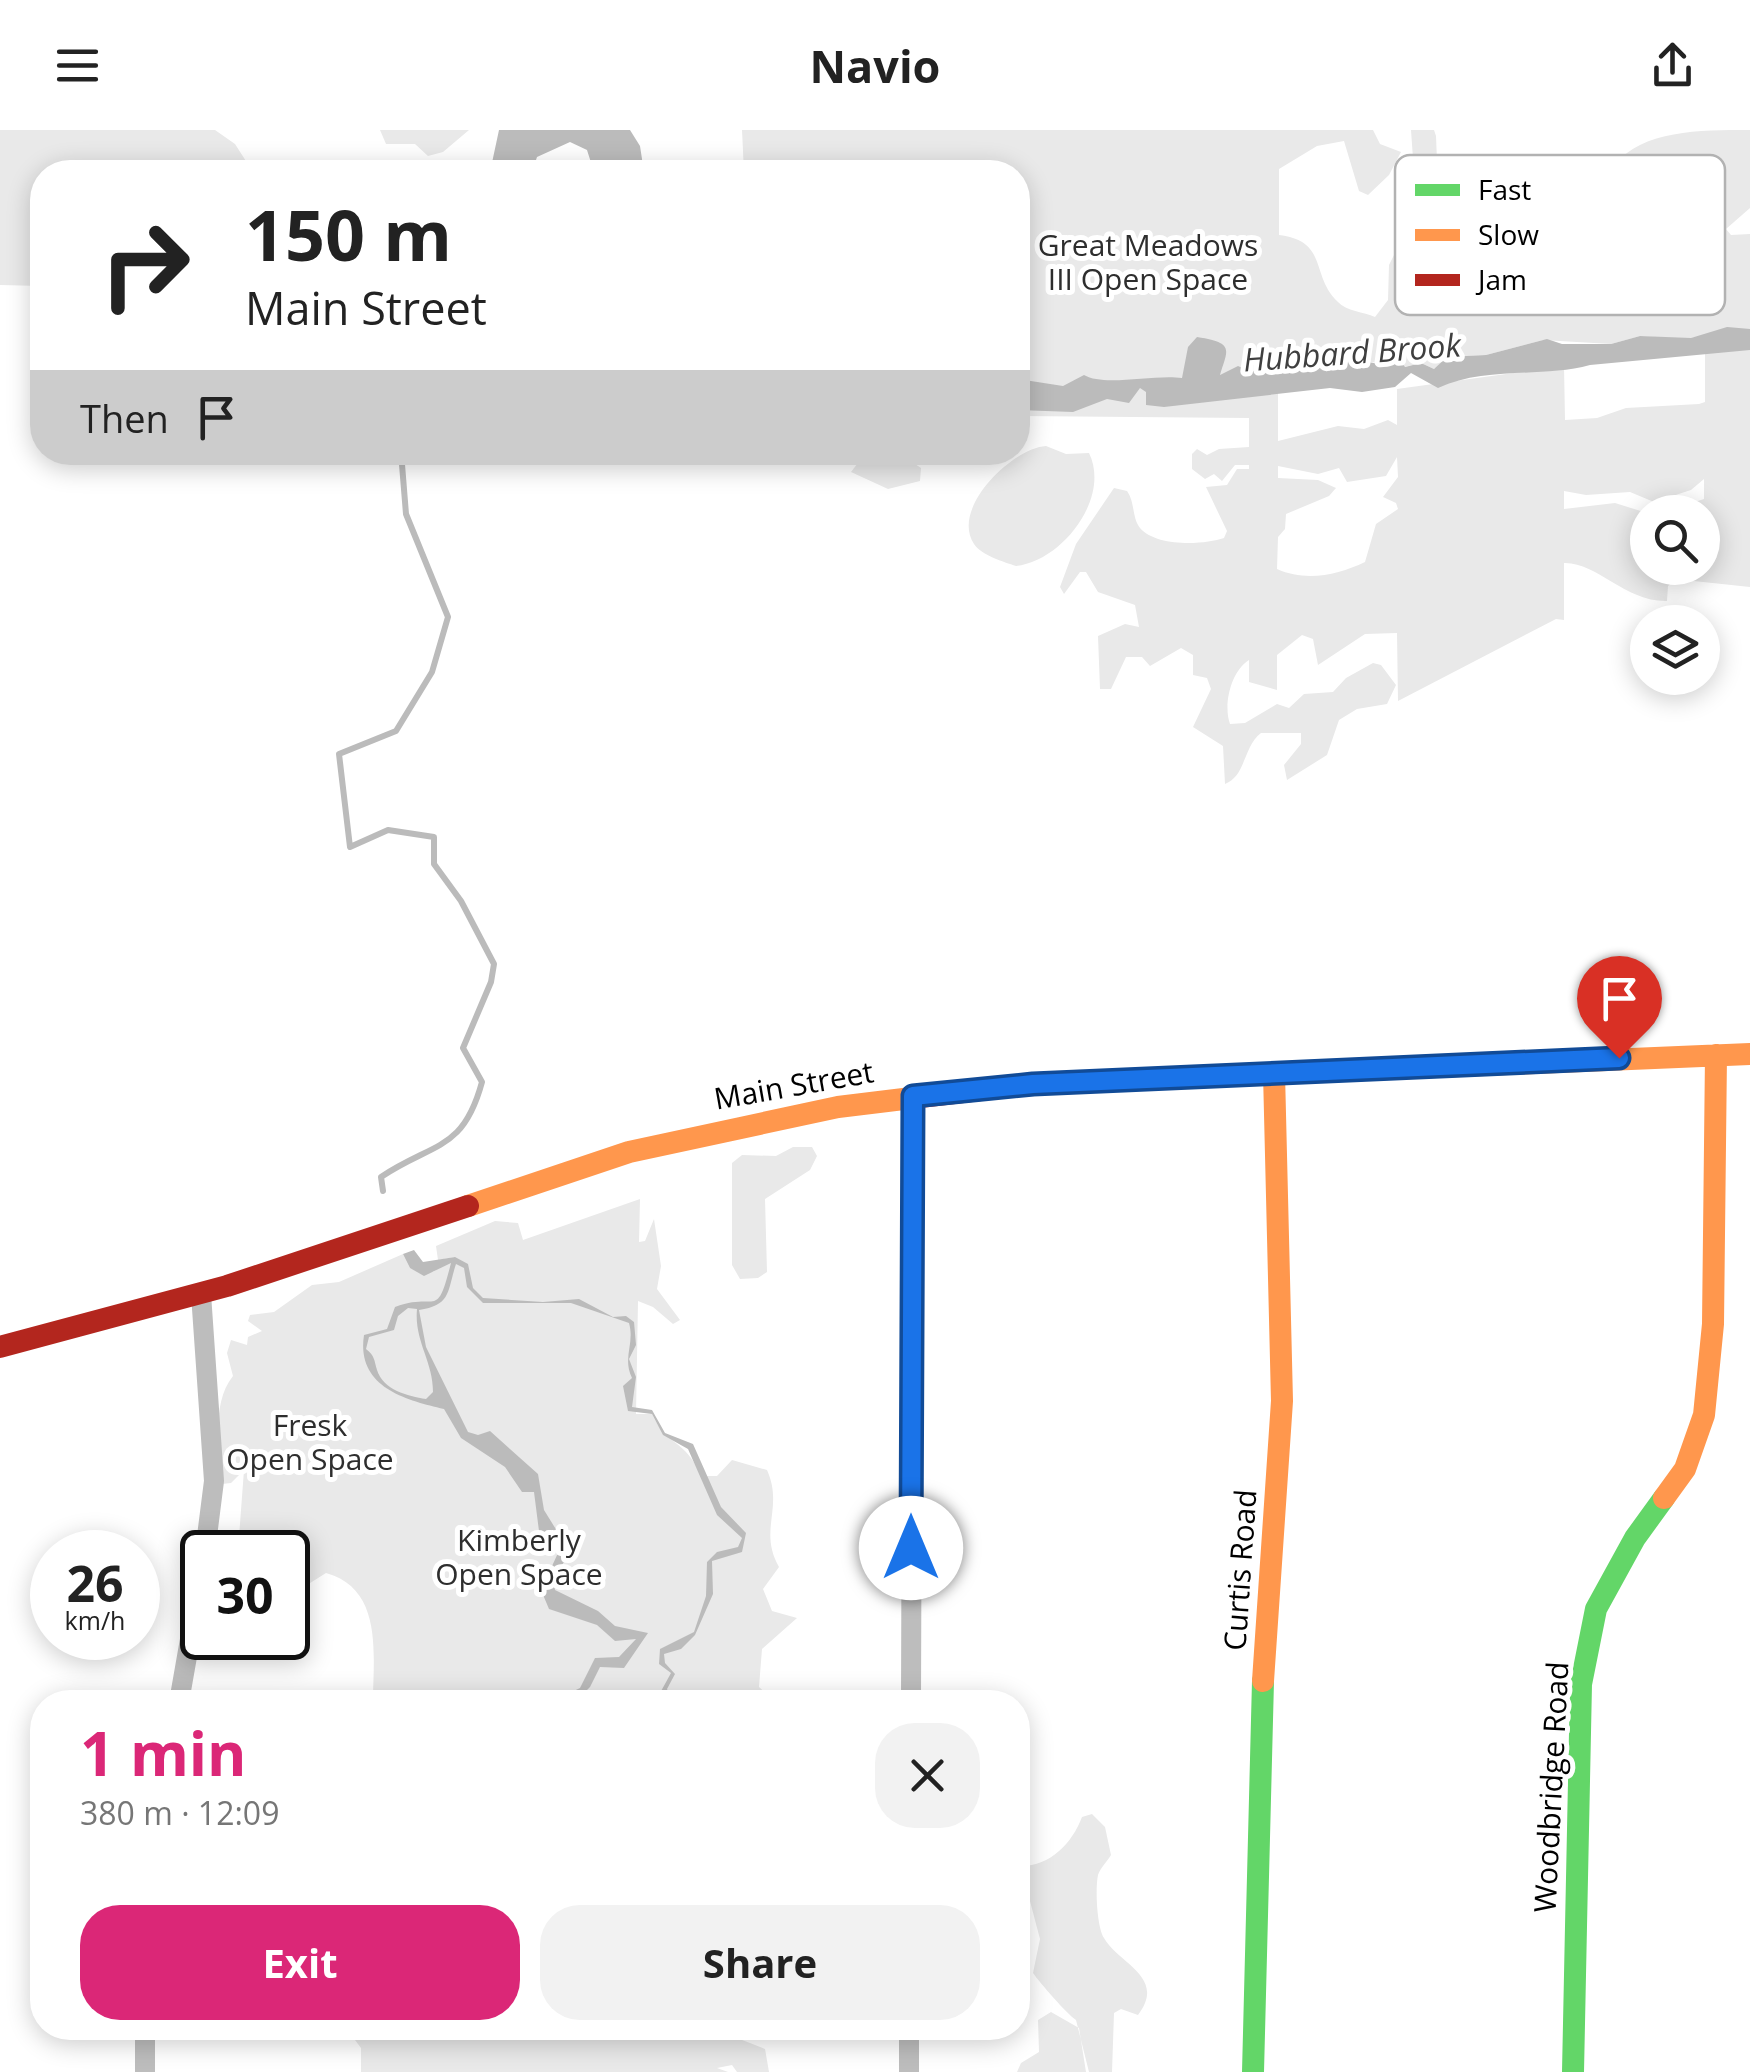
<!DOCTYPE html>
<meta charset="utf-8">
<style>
:root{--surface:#fff;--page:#f2f2f2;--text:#222;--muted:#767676;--accent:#db2777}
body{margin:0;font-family:"Open Sans",sans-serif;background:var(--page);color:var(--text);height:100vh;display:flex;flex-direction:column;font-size:38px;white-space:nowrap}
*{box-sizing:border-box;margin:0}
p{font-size:32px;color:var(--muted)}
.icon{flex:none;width:55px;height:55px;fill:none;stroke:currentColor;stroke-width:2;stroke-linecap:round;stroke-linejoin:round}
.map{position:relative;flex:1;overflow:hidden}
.details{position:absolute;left:30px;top:1560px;width:1000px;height:350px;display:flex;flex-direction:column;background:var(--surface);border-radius:40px;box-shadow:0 5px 25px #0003}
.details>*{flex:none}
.top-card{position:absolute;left:30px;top:30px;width:1000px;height:305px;border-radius:40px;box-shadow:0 5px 25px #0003;background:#fff;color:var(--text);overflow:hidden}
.tools{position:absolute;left:1630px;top:365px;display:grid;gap:20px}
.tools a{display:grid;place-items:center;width:90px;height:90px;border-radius:50%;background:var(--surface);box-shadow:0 5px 25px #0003;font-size:50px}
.speed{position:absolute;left:30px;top:1400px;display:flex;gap:20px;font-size:50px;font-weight:700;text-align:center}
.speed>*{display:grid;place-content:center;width:130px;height:130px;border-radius:50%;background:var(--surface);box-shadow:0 5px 25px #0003;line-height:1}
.speed small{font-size:25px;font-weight:400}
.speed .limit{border:5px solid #111;border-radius:15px;background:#fff;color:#111}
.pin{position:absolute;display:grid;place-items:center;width:85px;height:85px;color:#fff;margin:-102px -42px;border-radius:50% 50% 50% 0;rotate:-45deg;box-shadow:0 0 10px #0007}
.pin .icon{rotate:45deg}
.me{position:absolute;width:110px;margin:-55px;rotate:0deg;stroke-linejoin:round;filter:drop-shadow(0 0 8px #0008)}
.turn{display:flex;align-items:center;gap:35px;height:210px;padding:0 50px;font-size:45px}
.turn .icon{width:130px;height:130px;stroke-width:2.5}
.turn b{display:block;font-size:70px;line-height:85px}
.then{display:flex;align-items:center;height:95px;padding:0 50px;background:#0003;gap:20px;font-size:38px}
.round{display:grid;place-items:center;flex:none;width:105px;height:105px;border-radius:40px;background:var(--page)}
.head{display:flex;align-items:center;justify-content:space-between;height:170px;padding:0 50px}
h1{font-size:60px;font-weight:700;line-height:75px;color:var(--accent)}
.cta{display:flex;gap:20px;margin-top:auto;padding:20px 50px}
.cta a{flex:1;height:115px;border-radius:40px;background:var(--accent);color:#fff;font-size:40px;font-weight:700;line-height:115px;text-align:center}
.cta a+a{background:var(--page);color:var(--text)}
header{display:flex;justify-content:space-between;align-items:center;height:130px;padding:0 50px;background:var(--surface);font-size:45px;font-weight:700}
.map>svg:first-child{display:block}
.green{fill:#e9e9e9;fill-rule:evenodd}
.water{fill:#bbb;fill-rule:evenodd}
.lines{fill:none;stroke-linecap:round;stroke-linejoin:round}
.stream{stroke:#bbb;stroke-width:6}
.street{stroke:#bdbdbd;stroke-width:20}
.fast{stroke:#63d668;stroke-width:22}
.slow{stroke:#ff974d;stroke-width:22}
.jam{stroke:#b3261e;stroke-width:22}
.route-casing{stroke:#114b97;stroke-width:25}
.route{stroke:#1a73e8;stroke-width:18}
.labels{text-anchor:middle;stroke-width:10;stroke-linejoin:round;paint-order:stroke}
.park-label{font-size:30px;fill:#2e2e2e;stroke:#fff}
.street-label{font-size:30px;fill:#000;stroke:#fff}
.water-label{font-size:32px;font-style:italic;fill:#3f3f3f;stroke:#fff}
.key{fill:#fff;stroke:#b2b2b2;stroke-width:2.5}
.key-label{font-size:28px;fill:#000}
</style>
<header><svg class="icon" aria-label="menu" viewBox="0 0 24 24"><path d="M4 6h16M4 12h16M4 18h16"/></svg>Navio<svg class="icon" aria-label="share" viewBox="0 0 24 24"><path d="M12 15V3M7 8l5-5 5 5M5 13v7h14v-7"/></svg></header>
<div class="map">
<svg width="1750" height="1942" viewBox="0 0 1750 1942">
<rect width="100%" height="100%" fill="#fff"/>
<!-- green -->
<path class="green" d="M 0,0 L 215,0 L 235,14 L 253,42 L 42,42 L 42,156 L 0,155 Z
M 380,0 L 469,0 L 443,22 L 428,26 L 415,14 L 386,14 Z
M 742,0 L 1373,0 L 1380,14 L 1401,22 L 1389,45 L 1368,65 L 1359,61 L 1344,11 L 1317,16 L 1279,39 L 1279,105 C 1329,111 1310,146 1338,172 C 1346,181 1364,182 1375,187 L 1388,170 L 1389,135 L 1401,111 L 1414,43 L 1411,0 L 1434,0 L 1436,6 L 1438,55 L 1445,77 L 1426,89 L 1439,94 L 1467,93 L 1539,42 L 1585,33 L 1614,35 C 1644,0 1698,0 1750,0 L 1750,78 L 1726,99 L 1731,105 L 1750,104 L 1750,199 L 1685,209 L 1640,206 L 1611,214 L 1543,210 L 1486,225 L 1451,227 L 1434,239 L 1421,233 L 1404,237 L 1399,229 L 1388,234 L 1353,230 L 1347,222 L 1336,221 L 1278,239 L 1278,311 L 1338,296 L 1364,299 L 1388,290 L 1397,295 L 1397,259 L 1564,236 L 1565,290 L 1597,288 L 1626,278 L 1699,274 L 1705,272 L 1705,223 L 1750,217 L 1750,457 L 1675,449 L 1668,456 L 1667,471 C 1625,472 1597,432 1564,433 L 1564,490 L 1556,489 L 1398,571 L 1397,503 L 1365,504 L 1318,535 L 1313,509 L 1302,505 L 1277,525 L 1277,560 L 1249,552 L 1249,530 C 1231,541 1223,575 1230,594 L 1245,593 L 1277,574 L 1289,578 L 1304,564 L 1333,562 L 1346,548 L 1373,533 L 1381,535 L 1396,555 L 1387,574 L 1357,579 L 1339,590 L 1327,625 L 1287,650 L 1284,635 L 1301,614 L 1301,603 L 1261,603 C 1243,617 1246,646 1225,654 L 1223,616 L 1193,597 L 1211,559 L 1207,548 L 1193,545 L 1193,525 L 1181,518 L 1150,536 L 1142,527 L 1126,527 L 1111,559 L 1100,559 L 1098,506 L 1125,494 L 1139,497 L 1135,475 L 1098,462 L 1086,442 L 1080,442 L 1064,464 L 1060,457 L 1076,414 L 1114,358 L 1127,361 C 1135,372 1132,388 1140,398 C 1156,417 1204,415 1224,408 L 1227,401 L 1206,357 L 1227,355 L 1237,339 L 1249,339 L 1249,335 L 1235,335 L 1222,351 L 1214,344 L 1205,349 L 1192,339 L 1192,324 L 1197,319 L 1207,325 L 1219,319 L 1249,317 L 1249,288 L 1018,286 L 1018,42 L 744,42 ZM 1397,327 L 1398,347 L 1383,367 L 1396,373 L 1398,379 L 1376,394 L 1365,432 C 1338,445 1306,452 1277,439 L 1278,407 L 1285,399 L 1286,384 L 1329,366 L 1336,358 L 1318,350 L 1278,348 L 1278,336 L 1318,344 L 1339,338 L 1347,352 L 1386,346 ZM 1704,349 L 1704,369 L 1664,382 L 1702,382 L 1702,438 L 1648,438 L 1647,383 L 1615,373 L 1564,379 L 1564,361 L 1586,365 L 1630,362 L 1654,372 L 1691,360 Z
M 1046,316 L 1066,324 L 1089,323 C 1111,368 1062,431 1016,436 C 1004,432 981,425 974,414 C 950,378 1013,318 1046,316 Z
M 900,324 L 921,338 L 920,351 L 888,359 L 851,342 L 861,329 Z
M 793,1017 L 812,1017 L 817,1026 L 810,1040 L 765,1069 L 767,1142 L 758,1148 L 740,1149 L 732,1135 L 732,1033 L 742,1025 L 776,1026 Z
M 640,1069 L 639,1112 L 645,1111 L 654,1089 L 661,1136 L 657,1159 L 680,1190 L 673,1194 L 653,1177 L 638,1171 L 636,1284 L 652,1284 C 667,1317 685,1308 701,1346 L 717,1346 L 732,1330 L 767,1340 C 784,1378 758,1400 779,1437 L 763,1459 L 772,1481 L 797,1488 L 762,1519 L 759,1557 L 769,1566 L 806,1564 L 809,1572 L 373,1572 C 373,1526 384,1459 326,1443 L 299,1460 L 288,1460 L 288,1422 L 269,1422 L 291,1402 L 239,1407 L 244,1340 L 231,1353 L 222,1354 C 219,1320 211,1273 233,1246 L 227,1223 L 231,1210 L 247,1215 L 248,1207 L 262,1201 L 248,1191 L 250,1185 L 274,1182 L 312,1155 L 339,1152 L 403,1124 L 410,1138 L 433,1142 L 455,1127 L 438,1130 L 436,1116 L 495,1091 L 518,1093 L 523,1110 Z
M 1092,1684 L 1105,1697 L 1111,1725 C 1107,1732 1100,1738 1098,1745 C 1095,1759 1097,1797 1104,1808 C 1119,1834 1167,1847 1138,1885 L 1121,1879 L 1114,1883 L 1112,1942 L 1089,1942 L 1076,1890 C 1067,1884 1040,1853 1033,1843 L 1040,1809 L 1026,1756 L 1018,1748 L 1018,1736 C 1048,1738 1072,1714 1082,1687 Z
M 1051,1882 L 1079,1898 L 1086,1942 L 1017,1942 L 1021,1933 L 1039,1922 L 1038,1890 Z
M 346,1898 L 728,1898 L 737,1908 L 765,1919 L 769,1942 L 737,1942 L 732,1935 L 717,1938 L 728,1942 L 361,1942 L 361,1918 Z"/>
<!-- water -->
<path class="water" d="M 499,0 L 630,0 L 640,16 L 644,42 L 594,42 L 587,20 L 570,12 L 537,27 L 532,42 L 490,42 Z
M 1727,197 L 1750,199 L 1750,220 L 1590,235 C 1543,248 1485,236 1438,258 L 1411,243 L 1395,257 L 1362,262 L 1330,258 L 1164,277 L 1146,275 L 1146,262 L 1140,258 L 1129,273 L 1107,269 L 1073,282 L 1018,280 L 1018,249 L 1063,256 L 1084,245 C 1104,257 1154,244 1182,248 L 1188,217 L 1197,207 C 1236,213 1227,220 1220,245 L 1238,236 C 1265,251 1309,232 1337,220 C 1358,225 1374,242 1399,229 L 1405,237 L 1421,233 L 1434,239 L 1447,227 L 1486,225 L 1547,209 L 1562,214 L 1611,214 L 1640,206 L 1691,208 Z
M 414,1120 L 423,1132 L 455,1127 L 468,1134 L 473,1158 L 483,1168 L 543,1172 L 579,1169 L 613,1187 L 626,1186 L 634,1192 L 636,1215 L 629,1229 L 636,1247 L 632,1277 L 652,1280 L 665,1303 L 693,1314 L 721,1377 L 746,1403 L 742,1422 L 712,1431 L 713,1464 L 695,1505 L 681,1519 L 664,1524 L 665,1533 L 675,1544 L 667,1559 L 673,1572 L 660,1563 L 671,1543 L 659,1534 L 660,1519 L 694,1502 L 706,1466 L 707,1432 L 717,1422 L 738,1417 L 742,1408 L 717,1385 L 688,1319 L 663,1305 L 652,1284 L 628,1281 L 623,1256 L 632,1248 C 622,1227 635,1214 629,1193 L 571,1173 L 483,1173 L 467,1157 L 464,1138 L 456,1134 C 447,1161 452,1175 419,1180 L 426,1217 L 468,1302 L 478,1305 L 490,1301 L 538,1344 L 544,1380 L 570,1422 L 553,1450 L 555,1460 L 598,1481 L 615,1496 L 648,1503 L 624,1538 L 600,1537 L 590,1557 L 575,1572 L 551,1572 L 580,1558 L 595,1528 L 619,1527 L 636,1509 L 615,1511 L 597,1495 L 549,1479 L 541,1460 L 558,1423 L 539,1401 L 534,1362 L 522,1362 L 505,1337 L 461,1308 L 444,1279 C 405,1270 356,1257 364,1205 L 387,1199 L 395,1177 C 438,1161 436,1192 451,1133 L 424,1146 L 410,1138 L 403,1124 ZM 408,1178 L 417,1179 C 414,1211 433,1231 433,1262 L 426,1269 C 408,1266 383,1260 377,1240 C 374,1230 375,1226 366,1219 L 369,1207 L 394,1200 L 398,1186 Z"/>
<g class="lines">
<!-- stream -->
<path class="stream" d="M 383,1061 L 381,1047 C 433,1012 463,1022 482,952 L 463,918 L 491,852 L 494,834 L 461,771 L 434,734 L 434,707 L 388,700 L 350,717 L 339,624 L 396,601 L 432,542 L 448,487 L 406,384 L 401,322"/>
<!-- street -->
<path class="street" d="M 201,1164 L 214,1351 L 205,1422
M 179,1572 L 202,1441
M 911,1572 L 913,966
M 145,1942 L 145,1898
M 909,1942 L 909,1898"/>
<!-- fast -->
<path class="fast" d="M 1253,1942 L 1263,1551
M 1573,1942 L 1581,1554 L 1596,1479 L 1635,1408 L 1664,1368"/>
<!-- slow -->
<path class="slow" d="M 1365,940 L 1750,924
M 468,1076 L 629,1022 L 838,977 L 920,967
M 1664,1368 L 1685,1339 L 1704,1285 L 1713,1194 L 1716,925
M 1263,1551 L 1282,1271 L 1274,943"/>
<!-- jam -->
<path class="jam" d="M 920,967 L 1033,954 L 1365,940
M 0,1217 L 227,1156 L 468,1076"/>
</g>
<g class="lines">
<defs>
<path id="route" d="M 911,1418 L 913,966 L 1033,954 L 1619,928"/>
</defs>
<!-- route casing -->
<use href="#route" class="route-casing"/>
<!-- route -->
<use href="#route" class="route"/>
</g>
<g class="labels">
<!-- park labels -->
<g class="park-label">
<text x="1148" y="126">Great Meadows<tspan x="1148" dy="34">III Open Space</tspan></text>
<text x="310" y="1306">Fresk<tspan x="310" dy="34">Open Space</tspan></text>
<text x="519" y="1421">Kimberly<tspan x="519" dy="34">Open Space</tspan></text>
</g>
<!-- street labels -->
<g class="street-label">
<text transform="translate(794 956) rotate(-10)" y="10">Main Street</text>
<text transform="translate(1241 1440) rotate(-86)" y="10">Curtis Road</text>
<text transform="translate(1552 1657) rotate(-87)" y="10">Woodbridge Road</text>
</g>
<!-- water labels -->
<g class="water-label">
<text transform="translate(1352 223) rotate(-4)" y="11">Hubbard Brook</text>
</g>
</g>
<!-- legend -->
<rect x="1395" y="25" width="330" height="160" rx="15" class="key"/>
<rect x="1415" y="54" width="45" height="12" fill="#63d668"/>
<rect x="1415" y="99" width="45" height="12" fill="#ff974d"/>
<rect x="1415" y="144" width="45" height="12" fill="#b3261e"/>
<g class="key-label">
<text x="1478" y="70">Fast</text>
<text x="1478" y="115">Slow</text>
<text x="1478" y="160">Jam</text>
</g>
</svg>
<div class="tools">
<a><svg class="icon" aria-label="search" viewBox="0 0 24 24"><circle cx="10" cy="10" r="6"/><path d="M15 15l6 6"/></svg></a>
<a><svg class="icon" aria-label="layers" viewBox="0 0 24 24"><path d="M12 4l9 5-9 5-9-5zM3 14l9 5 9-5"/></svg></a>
</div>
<div class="speed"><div>26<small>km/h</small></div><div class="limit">30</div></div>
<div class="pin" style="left:1619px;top:928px;background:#d93025"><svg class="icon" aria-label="arrive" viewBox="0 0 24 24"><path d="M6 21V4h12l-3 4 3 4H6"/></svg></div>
<svg class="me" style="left:911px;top:1418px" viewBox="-20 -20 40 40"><circle r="19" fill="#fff"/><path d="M0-13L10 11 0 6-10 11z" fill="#1a73e8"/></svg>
<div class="top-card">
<div class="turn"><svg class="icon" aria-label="right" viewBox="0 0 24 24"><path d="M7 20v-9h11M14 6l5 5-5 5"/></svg><div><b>150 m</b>Main Street</div></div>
<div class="then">Then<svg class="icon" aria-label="arrive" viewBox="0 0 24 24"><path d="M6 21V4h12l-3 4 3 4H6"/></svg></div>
</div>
<section class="details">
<div class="head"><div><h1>1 min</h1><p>380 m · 12:09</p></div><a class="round"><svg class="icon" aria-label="close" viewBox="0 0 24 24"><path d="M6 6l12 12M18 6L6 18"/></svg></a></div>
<div class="cta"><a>Exit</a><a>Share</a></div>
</section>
</div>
